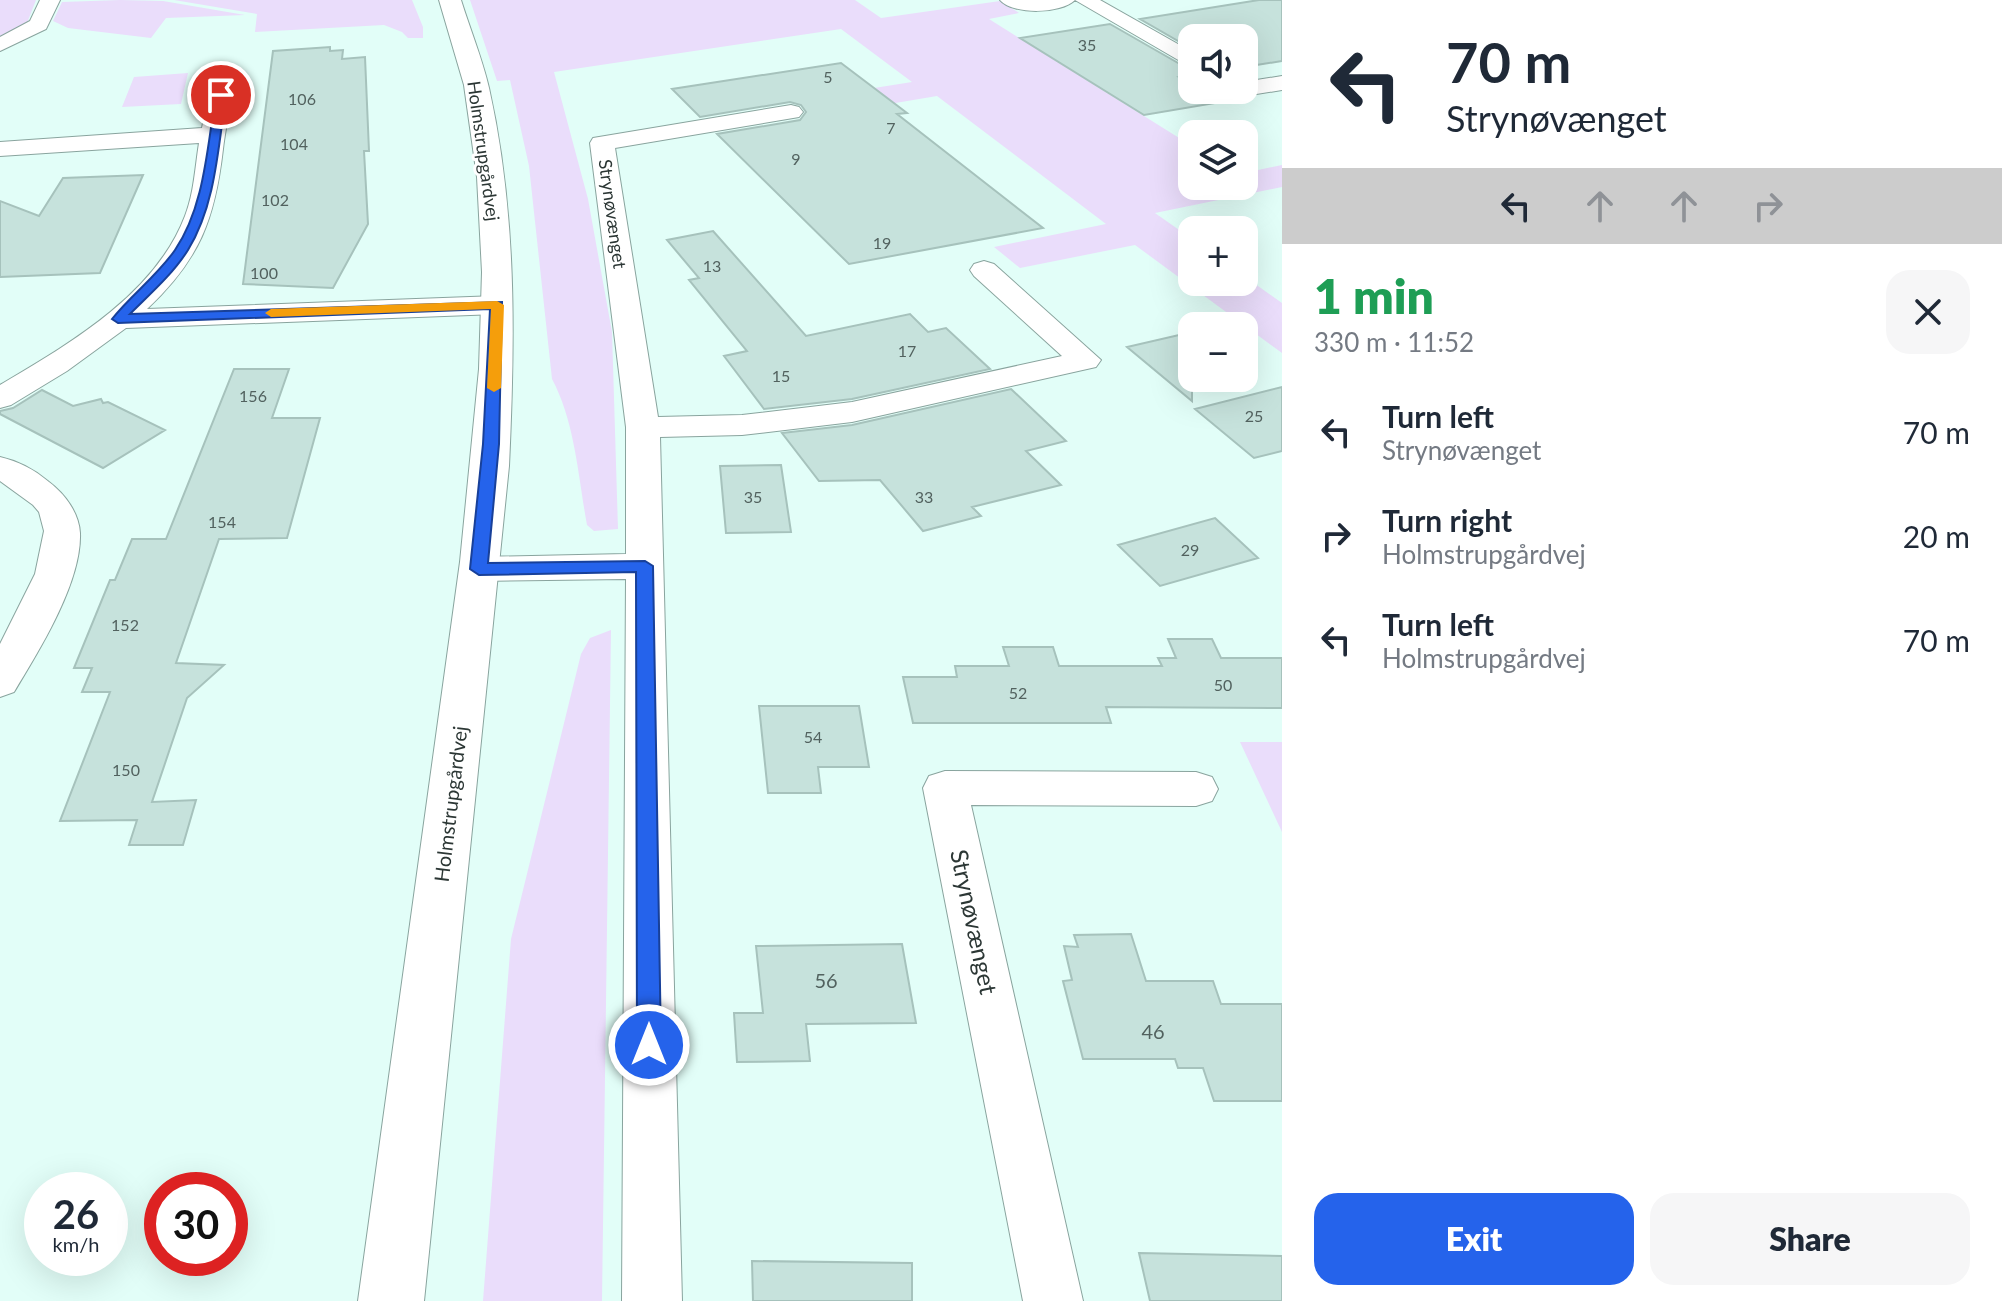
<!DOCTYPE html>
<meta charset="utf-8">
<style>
:root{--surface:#fff;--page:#f6f6f7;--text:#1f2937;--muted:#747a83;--accent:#2563eb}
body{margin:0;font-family:Lato,sans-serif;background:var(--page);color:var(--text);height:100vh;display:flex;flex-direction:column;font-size:30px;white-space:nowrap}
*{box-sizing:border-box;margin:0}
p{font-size:26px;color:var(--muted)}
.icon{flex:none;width:44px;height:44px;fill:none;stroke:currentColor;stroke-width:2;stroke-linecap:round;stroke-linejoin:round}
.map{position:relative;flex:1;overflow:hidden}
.drawer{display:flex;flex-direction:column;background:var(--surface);width:720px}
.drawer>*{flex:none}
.top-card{background:#fff;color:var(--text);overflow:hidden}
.fabs{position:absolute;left:1178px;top:24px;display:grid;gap:16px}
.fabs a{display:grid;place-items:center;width:80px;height:80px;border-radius:16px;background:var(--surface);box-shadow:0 8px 32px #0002;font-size:40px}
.speed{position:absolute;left:24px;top:1172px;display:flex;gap:16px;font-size:40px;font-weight:700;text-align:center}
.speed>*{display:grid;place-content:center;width:104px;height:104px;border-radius:50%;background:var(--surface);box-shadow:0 8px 32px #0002;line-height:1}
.speed small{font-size:20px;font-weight:400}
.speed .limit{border:12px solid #d22;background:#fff;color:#111}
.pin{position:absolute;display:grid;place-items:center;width:68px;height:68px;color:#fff;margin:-34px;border:4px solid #fff;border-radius:50%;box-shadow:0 2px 8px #0007}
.me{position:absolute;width:88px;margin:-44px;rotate:0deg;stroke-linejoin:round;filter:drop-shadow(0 0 6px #0008)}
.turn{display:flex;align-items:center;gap:28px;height:168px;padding:0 32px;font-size:36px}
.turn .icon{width:104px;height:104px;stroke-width:2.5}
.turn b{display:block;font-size:56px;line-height:68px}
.lanes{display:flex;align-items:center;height:76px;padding:0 32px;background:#0003;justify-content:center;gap:40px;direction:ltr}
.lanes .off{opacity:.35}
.round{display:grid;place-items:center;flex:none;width:84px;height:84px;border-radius:24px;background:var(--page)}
.head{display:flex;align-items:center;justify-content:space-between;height:136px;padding:0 32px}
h1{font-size:48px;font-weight:800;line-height:60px;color:#1e9e55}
.cta{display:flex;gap:16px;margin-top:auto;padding:16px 32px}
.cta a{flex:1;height:92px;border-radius:24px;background:var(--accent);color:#fff;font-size:32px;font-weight:800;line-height:92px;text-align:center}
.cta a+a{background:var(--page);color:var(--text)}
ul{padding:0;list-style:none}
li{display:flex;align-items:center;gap:24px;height:104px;padding:0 32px}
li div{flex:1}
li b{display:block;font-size:30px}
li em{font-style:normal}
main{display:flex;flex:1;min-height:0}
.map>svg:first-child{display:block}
.green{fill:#eaddfb}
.building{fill:#c6e2dc;stroke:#a6c2bc;stroke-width:2}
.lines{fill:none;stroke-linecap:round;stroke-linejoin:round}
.street-casing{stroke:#89a49e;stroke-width:2}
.secondary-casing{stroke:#89a49e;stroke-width:2}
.street{fill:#fff;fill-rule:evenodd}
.secondary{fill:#fff;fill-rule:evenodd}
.route{fill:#2563eb;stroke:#184099;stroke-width:2}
.slow{fill:#f59e0b}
.labels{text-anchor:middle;stroke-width:6;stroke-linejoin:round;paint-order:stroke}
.number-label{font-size:16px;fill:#52625f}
.far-street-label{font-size:18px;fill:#2c3735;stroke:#fff}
.street-label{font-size:20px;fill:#2c3735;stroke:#fff}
.near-number-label{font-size:20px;fill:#52625f}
.near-street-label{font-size:24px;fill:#2c3735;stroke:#fff}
</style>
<main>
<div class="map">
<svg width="1282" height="1301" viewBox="0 0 1282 1301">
<rect width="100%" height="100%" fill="#e2fef8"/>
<!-- green -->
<path class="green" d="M 0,0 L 36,0 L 27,23 L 0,39 Z
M 120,0 L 163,1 L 245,15 L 166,18 L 151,38 L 68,28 L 53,21 L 62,2 Z
M 174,0 L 412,0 L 423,27 L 423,38 L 408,38 L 402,32 L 384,25 L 255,32 L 257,14 Z
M 470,0 L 855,0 L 881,18 L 1000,1 L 1019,13 L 989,19 L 1192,146 L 1192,186 L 1244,186 L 1244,173 L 1282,165 L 1282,187 L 1155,213 L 1192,239 L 1192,282 L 1244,282 L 1244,276 L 1282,303 L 1282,353 L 1135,245 L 1020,268 L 994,247 L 1106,224 L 937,96 L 830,114 L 811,98 L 912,82 L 841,29 L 554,72 L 588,199 L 612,332 L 618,529 L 594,531 L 587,525 C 578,476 575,422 552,379 L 529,166 L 510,80 L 497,81 Z
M 188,73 L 181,104 L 122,107 L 134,77 Z
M 611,630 L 602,1301 L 483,1301 L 511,939 L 581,654 L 590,638 Z
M 1240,742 L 1282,742 L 1282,832 Z"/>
<!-- building -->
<path class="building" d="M 1259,0 L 1282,0 L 1282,61 L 1244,67 L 1244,38 L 1192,38 L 1192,49 L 1140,19 Z
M 1110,24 L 1192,71 L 1192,75 L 1179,77 L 1192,85 L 1192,90 L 1209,94 L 1202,95 L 1215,103 L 1144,115 L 1020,38 Z
M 330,47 L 330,51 L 343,50 L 342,59 L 365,57 L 369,151 L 364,151 L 368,224 L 333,288 L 243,284 L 273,51 Z
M 841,63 L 907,113 L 897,114 L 1043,228 L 849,264 L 717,134 L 800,120 L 806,112 L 801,105 L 790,102 L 700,117 L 672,89 Z
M 143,175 L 100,273 L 0,277 L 0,201 L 39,216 L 63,178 Z
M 713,231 L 806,336 L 910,314 L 928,332 L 946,328 L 990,369 L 852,399 L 764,409 L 724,356 L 747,351 L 689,280 L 699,278 L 667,240 Z
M 1192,332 L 1192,401 L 1127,347 Z
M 234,369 L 289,369 L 272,418 L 320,418 L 287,538 L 219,539 L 176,663 L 224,665 L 187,698 L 152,802 L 196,800 L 183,845 L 129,845 L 137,820 L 60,821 L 110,692 L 82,692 L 92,668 L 74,668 L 110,580 L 115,580 L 132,539 L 166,539 Z
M 1282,387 L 1282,451 L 1254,458 L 1195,409 Z
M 1011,389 L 1066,441 L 1026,451 L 1061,485 L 972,507 L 981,516 L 923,531 L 880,480 L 819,481 L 782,433 L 852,425 Z
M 42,390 L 73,406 L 101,399 L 103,403 L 108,402 L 165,430 L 103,468 L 0,414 L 0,411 L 13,408 Z
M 781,465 L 791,532 L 726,533 L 720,466 Z
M 1215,518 L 1258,558 L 1160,586 L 1118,545 Z
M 1168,639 L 1212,639 L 1221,658 L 1282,658 L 1282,708 L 1106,707 L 1111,723 L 913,723 L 903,677 L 957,677 L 955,666 L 1009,666 L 1003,647 L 1053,647 L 1059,666 L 1162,666 L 1158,658 L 1176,658 Z
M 759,706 L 859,706 L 869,767 L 818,767 L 821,793 L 768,793 Z
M 1131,934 L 1146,981 L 1213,981 L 1221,1004 L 1282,1004 L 1282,1101 L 1214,1101 L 1203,1068 L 1178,1068 L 1175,1059 L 1083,1059 L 1063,981 L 1072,980 L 1064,946 L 1078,947 L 1074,935 Z
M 902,944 L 916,1023 L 806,1024 L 810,1061 L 737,1062 L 734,1013 L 763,1013 L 756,946 Z
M 1139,1253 L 1282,1256 L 1282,1301 L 1150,1301 Z
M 752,1261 L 912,1263 L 912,1301 L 753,1301 Z"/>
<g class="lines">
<defs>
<path id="street" d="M 40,0 L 60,0 L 46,29 L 0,51 L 0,37 L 30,21 Z
M 1000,0 L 1100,0 L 1192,52 L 1192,68 L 1075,0 C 1061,14 1013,15 1000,0 Z
M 217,68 L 228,75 L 230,93 C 230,112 225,130 223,149 C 215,219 200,259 147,309 L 497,296 L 507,299 L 512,305 L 507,311 L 497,314 L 126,328 L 67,371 L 11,405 L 0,408 L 0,385 C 69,344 155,295 185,216 C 194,193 195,168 199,143 L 0,156 L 0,142 L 202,128 L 207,102 L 206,75 Z
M 1282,76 L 1282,90 L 1244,96 L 1233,90 L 1244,90 L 1244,82 Z
M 791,105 L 799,107 L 803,112 L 799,117 L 615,148 L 658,417 L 742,415 L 852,402 L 1062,356 L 974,276 L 970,270 L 974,264 L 984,261 L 994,264 L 1101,360 L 1096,367 L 852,422 L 742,435 L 660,437 L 682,1301 L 622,1301 L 626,579 L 479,581 L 466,578 L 460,569 L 466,560 L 479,557 L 626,554 L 626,427 L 590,143 L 593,138 Z
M 0,457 C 18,461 35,470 49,482 C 65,494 79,513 80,533 C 82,582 39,651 14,692 L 0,697 L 0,644 L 35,574 L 44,531 L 39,512 L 33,505 L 0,481 Z
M 945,771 L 1196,772 L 1212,777 L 1218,789 L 1212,801 L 1196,806 L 971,805 L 1083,1301 L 1023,1301 L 923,788 L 929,776 Z"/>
<path id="secondary" d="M 439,0 L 461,0 C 470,29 482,58 489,88 C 517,213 515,339 509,466 L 424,1301 L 358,1301 L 460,562 L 479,369 L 482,272 L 477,177 L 464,85 Z"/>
</defs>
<!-- street casing -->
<use href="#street" class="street-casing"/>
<!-- secondary casing -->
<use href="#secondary" class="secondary-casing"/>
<!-- street -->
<use href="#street" class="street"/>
<!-- secondary -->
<use href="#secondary" class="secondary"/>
</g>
<!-- route -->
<path class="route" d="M 221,92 L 226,95 C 218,147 216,204 188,250 C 173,274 150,294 130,314 L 502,302 L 499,444 L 488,563 L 645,561 L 653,566 L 661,1045 L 658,1053 L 649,1056 L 641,1053 L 637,1045 L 636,572 L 479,575 L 470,569 L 483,444 L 490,309 L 118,323 L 112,319 C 131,295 157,276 175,250 C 205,206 207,146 216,95 Z"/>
<!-- slow -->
<path class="slow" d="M 497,301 L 504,305 L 501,388 L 494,392 L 487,388 L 491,309 L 271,317 L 265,313 L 271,309 Z"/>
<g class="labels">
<!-- number labels -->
<g class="number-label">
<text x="1087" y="51">35</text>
<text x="828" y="83">5</text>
<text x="302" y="105">106</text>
<text x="891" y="134">7</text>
<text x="294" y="150">104</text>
<text x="796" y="165">9</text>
<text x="275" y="206">102</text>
<text x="882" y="249">19</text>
<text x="712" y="272">13</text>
<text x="264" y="279">100</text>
<text x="907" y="357">17</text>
<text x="781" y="382">15</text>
<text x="253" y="402">156</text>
<text x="1254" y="422">25</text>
<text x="753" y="503">35</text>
<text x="924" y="503">33</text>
<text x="222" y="528">154</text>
<text x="1190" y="556">29</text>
<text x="125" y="631">152</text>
<text x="1223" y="691">50</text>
<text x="1018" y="699">52</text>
<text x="813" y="743">54</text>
<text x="126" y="776">150</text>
</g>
<!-- far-street labels -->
<g class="far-street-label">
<text transform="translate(483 151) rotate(82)" y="6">Holmstrupgårdvej</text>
<text transform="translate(612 214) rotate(82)" y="6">Strynøvænget</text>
</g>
<!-- street labels -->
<g class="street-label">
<text transform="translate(451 804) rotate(-83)" y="7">Holmstrupgårdvej</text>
</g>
<!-- near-number labels -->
<g class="near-number-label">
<text x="826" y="988">56</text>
<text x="1153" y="1039">46</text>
</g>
<!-- near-street labels -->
<g class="near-street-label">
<text transform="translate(973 922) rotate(78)" y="8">Strynøvænget</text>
</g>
</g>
</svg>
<div class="fabs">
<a><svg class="icon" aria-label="sound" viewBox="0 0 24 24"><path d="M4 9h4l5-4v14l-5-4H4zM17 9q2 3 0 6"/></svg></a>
<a><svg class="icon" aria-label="layers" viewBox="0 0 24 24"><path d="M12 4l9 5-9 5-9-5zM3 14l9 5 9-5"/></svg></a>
<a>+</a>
<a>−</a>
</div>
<div class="speed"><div>26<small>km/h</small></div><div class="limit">30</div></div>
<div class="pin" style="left:221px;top:95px;background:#d93025"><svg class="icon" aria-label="arrive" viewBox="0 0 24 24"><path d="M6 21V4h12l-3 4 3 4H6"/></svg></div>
<svg class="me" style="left:649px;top:1045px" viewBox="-20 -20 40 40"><circle r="17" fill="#2563eb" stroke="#fff" stroke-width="3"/><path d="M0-11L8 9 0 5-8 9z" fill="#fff"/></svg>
</div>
<section class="drawer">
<div class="top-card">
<div class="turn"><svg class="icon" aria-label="left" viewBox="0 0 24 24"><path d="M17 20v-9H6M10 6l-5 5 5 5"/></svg><div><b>70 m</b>Strynøvænget</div></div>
<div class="lanes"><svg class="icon" aria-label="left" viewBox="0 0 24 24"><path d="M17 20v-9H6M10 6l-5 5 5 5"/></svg><svg class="icon off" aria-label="ahead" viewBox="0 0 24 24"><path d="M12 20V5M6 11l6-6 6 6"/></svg><svg class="icon off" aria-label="ahead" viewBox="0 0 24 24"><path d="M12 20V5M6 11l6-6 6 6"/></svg><svg class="icon off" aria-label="right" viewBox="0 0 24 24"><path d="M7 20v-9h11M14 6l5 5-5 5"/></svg></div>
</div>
<div class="head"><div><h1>1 min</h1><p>330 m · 11:52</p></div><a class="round"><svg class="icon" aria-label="close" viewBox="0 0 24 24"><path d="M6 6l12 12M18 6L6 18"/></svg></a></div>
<ul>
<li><svg class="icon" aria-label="left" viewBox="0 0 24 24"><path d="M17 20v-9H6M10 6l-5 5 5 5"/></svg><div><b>Turn left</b><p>Strynøvænget</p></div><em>70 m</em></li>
<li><svg class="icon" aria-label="right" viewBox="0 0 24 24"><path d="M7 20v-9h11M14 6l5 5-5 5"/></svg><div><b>Turn right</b><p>Holmstrupgårdvej</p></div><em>20 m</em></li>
<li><svg class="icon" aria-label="left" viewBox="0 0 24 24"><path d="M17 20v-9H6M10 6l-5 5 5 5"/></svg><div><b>Turn left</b><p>Holmstrupgårdvej</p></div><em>70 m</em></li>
</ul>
<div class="cta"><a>Exit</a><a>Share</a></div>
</section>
</main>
